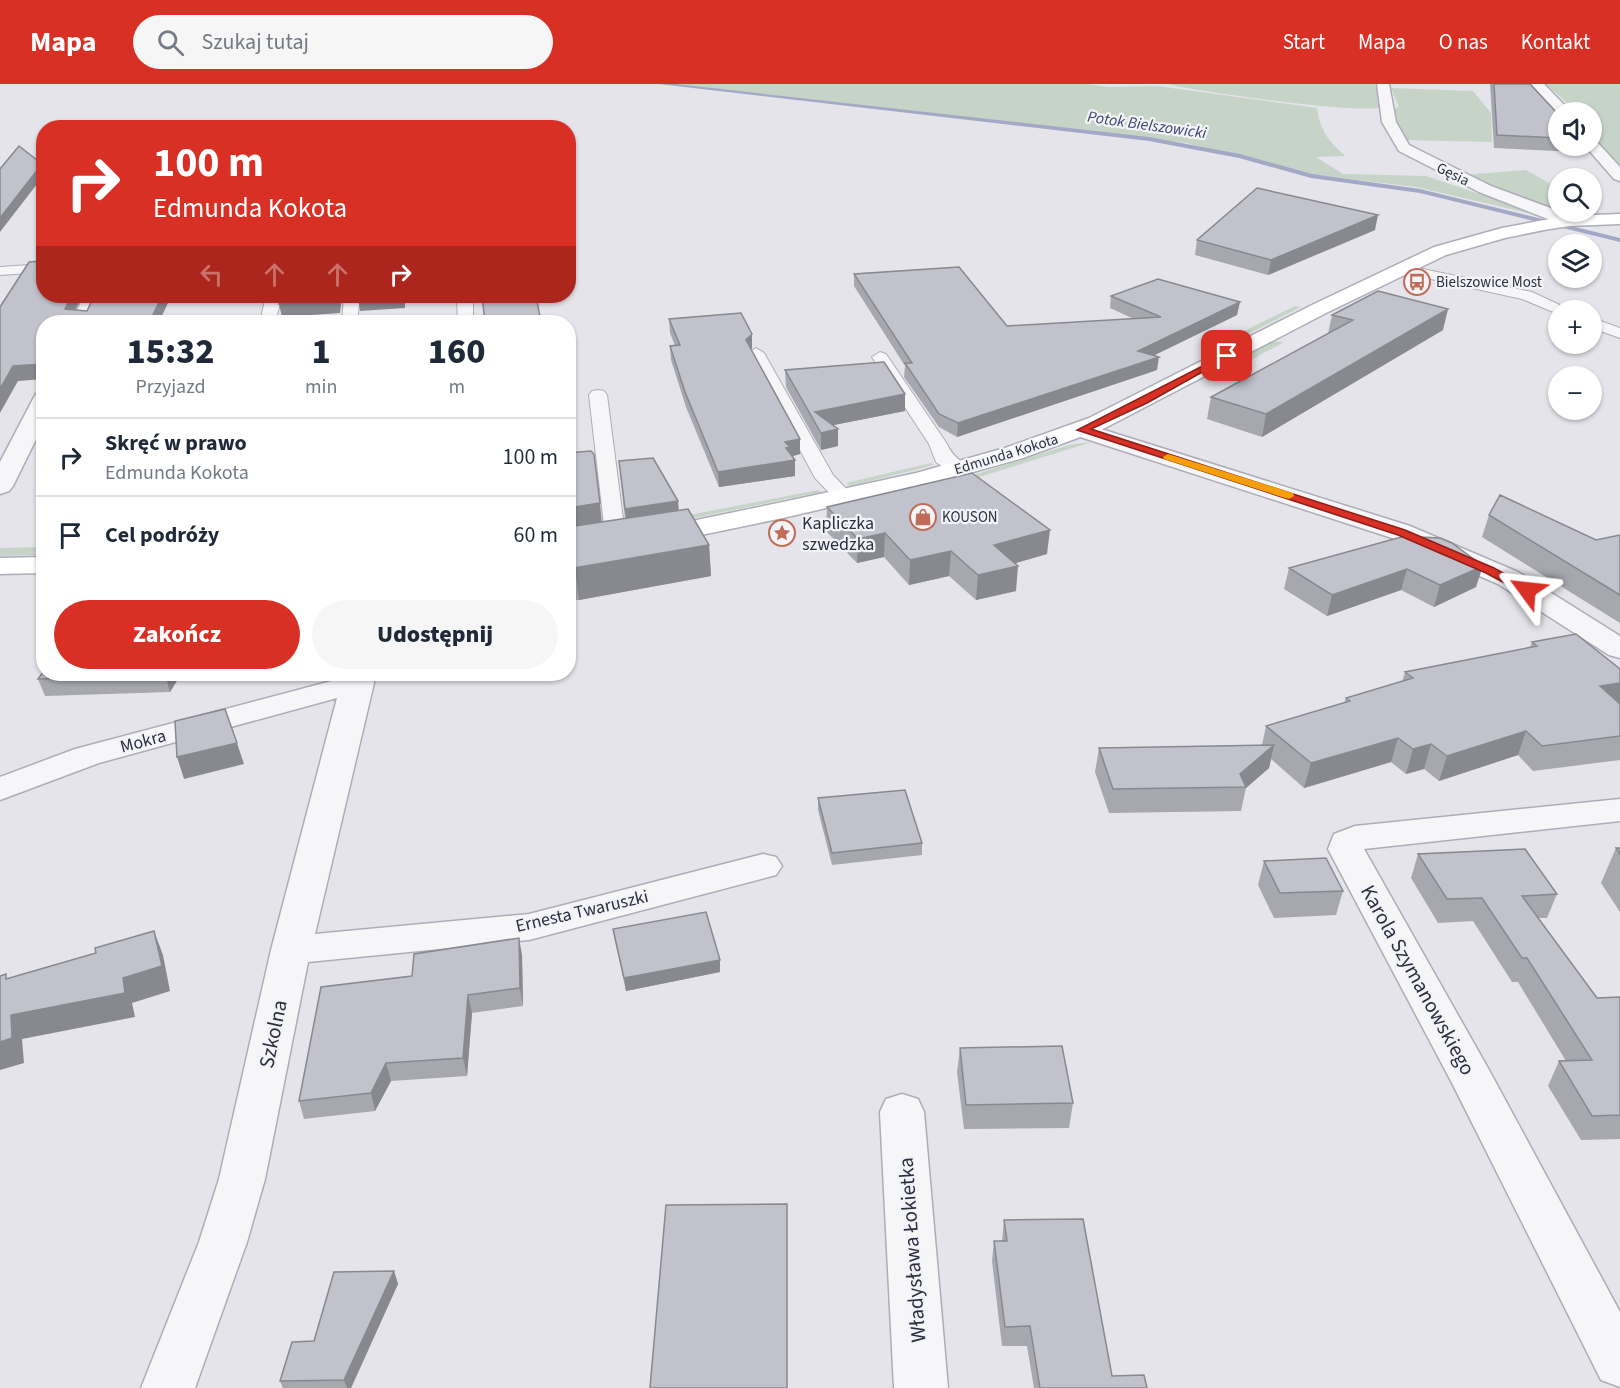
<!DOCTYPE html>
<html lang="pl">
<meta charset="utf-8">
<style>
:root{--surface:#fff;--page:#f6f6f7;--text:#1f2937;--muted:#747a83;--line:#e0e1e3;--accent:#d93025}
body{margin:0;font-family:"Source Sans 3",sans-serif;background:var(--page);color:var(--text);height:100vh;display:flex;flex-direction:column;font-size:22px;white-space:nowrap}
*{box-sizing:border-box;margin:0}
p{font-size:20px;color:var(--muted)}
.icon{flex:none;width:33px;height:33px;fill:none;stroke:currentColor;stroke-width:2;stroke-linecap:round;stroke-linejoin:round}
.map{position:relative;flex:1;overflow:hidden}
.drawer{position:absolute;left:36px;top:231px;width:540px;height:366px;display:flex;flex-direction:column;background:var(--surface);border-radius:24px;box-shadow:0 2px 4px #0004}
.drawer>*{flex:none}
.banner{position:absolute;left:36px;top:36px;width:540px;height:183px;border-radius:24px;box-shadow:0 2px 4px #0004;background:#d93025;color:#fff;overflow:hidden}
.buttons{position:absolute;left:1548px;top:18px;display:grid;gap:12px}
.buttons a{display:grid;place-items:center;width:54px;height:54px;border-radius:50%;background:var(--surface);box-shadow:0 2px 4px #0004;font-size:30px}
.pin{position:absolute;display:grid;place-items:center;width:51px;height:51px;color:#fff;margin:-26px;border-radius:12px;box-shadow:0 3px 9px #0006}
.me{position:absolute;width:66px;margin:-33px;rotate:300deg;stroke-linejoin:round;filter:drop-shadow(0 0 4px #0008)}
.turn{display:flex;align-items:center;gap:21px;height:126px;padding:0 18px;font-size:27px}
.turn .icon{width:78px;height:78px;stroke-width:2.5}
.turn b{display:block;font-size:42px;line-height:51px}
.lanes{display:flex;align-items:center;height:57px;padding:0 18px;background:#0003;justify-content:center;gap:30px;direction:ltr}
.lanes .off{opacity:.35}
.eta{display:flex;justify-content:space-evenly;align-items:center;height:102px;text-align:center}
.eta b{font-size:36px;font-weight:800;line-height:42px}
.button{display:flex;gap:12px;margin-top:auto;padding:12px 18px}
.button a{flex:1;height:69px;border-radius:36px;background:var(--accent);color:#fff;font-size:24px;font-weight:800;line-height:69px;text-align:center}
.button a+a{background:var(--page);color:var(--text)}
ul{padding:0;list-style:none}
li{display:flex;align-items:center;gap:18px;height:78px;padding:0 18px;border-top:2px solid var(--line)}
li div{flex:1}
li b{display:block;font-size:22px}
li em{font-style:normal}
header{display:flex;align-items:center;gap:36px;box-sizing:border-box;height:84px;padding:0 30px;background:var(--accent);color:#fff}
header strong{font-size:28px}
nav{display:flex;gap:33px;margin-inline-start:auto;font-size:21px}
.search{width:420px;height:54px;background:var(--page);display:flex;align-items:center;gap:15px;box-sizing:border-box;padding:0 21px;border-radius:33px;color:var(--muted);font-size:22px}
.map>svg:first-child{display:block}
.green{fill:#c6d3c7}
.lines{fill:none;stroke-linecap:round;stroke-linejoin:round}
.stream{fill:#a3a8c6;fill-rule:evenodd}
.lane-casing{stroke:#adadb7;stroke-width:2}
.street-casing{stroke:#adadb7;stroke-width:3}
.secondary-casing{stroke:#adadb7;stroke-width:3}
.lane{fill:#f6f6f9;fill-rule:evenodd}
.street{fill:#f6f6f9;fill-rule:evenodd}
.secondary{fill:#fff;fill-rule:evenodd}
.wall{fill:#a7a7af}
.shaded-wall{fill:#88888f}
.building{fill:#c2c2cc;stroke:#88888f;stroke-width:1.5}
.route{fill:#d93025;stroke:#8d1f18;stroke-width:1.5}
.slow{fill:#f59e0b}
.labels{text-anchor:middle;stroke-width:4.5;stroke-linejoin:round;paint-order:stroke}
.far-street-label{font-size:15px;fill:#2d2e41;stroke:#f3f4f8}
.far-poi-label{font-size:15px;fill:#2d2e41;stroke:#f3f4f8;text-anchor:start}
.far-water-label{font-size:16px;font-style:italic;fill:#3c4170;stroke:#f3f4f8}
.poi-label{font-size:18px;fill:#2d2e41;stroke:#f3f4f8;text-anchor:start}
.street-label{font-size:18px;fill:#2d2e41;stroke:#f3f4f8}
.near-street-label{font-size:21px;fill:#2d2e41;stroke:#f3f4f8}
</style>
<header>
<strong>Mapa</strong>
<div class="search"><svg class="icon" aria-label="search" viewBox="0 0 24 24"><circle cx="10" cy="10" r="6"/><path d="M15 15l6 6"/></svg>Szukaj tutaj</div>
<nav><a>Start</a><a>Mapa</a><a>O nas</a><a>Kontakt</a></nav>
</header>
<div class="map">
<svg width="1620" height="1304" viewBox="0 0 1620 1304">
<rect width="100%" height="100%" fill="#e4e4ea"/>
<!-- green -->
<path class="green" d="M 671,0 L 1085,0 L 1109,3 L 1157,2 L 1317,24 C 1320,47 1329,57 1345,72 L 1316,73 L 1343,90 L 1426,92 L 1527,126 L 1533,130 L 1416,103 L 1316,91 L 1186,59 Z
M 1168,0 L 1375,0 L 1382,23 C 1365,31 1193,7 1168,0 Z
M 1546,0 L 1620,0 L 1620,88 C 1601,66 1592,58 1592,28 L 1577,28 Z
M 1391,4 L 1473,7 L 1491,29 L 1492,58 L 1403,56 L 1394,34 L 1395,25 L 1399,23 Z
M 1526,86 L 1558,104 L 1558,128 L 1585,128 L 1556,129 L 1464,91 Z
M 1295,222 L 1301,223 L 1234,257 L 1228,255 Z
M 1274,257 L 1284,258 L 1218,294 L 1213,291 Z
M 1092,358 L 963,398 L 961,395 L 1069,361 Z
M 931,379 L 934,381 L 850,402 L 846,399 Z
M 818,406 L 821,408 L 640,445 L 638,441 Z
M 43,463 L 43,471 L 0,472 L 0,464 Z"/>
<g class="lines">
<!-- stream -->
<path class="stream" d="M 659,0 L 676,0 L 1149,53 L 1240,70 L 1312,90 L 1420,105 L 1620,154 L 1620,158 L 1420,109 L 1311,94 L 1239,74 L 1149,57 Z"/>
<defs>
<path id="lane" d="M 44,180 L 44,188 L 0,191 L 0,183 Z
M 1404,181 L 1532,208 L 1564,223 L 1567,226 L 1558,226 L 1558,230 L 1522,215 L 1399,188 L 1397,185 L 1399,182 Z
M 266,212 L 282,212 L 275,238 L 260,238 Z
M 344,212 L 360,212 L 357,238 L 342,238 Z
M 457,212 L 473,212 L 473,238 L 458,238 Z
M 1592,234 L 1620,244 L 1620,254 L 1592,244 Z
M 756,264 L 764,269 L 833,391 L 854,413 L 851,417 L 837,417 L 815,394 L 748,269 Z
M 880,268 L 886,270 L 947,360 C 953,374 960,374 968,385 L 965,389 L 951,389 L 936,378 L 929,360 L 872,273 Z
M 598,306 L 604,307 L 607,311 L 626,458 L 623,462 L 616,464 L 609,462 L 606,458 L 589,311 L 592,307 Z"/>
<path id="street" d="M 1377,0 L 1389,0 L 1396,38 L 1409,61 L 1491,102 L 1575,133 L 1578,137 L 1575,141 L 1563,141 L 1479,108 L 1399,67 L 1382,38 Z
M 1531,0 L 1544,0 L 1571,28 L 1558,30 Z
M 1592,57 L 1597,58 L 1620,83 L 1620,97 L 1614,95 L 1587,64 L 1585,62 L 1592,62 Z
M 84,212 L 103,212 L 91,238 L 71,238 Z
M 44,308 L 44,339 L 13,402 L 9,407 L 0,410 L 0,378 L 33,315 L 36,310 Z
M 1082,339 L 1410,442 L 1518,488 L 1620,552 L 1620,574 L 1609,571 L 1498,500 L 1392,454 L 1074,351 L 1070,346 L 1074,341 Z
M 344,590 L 374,590 L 374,599 L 315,850 L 529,830 L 763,770 L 776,773 L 782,782 L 776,791 L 529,856 L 308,878 L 265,1095 L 247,1158 L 195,1304 L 141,1304 L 199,1158 L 219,1095 L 271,866 L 337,614 L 99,679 L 0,716 L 0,693 L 75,665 L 343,594 Z
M 1620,715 L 1620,737 L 1364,765 L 1489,986 L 1620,1228 L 1620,1303 L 1601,1296 L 1452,999 L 1328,765 L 1334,750 L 1355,742 Z
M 902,1010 L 918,1015 L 924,1028 L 948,1304 L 894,1304 L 880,1028 L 886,1015 Z"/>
<path id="secondary" d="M 1620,130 L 1620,140 L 1569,142 L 1544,146 L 1505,154 L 1446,171 L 1326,229 L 1105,344 L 1023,374 L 930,400 L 783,434 L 682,455 L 568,473 L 568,457 L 682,439 L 783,418 L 916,389 L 1005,364 L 1089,334 L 1312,221 L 1434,163 L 1502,144 L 1544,136 L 1569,132 Z
M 44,473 L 44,489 L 0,490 L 0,474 Z"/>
</defs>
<!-- lane casing -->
<use href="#lane" class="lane-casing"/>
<!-- street casing -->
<use href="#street" class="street-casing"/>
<!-- secondary casing -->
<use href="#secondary" class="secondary-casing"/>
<!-- lane -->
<use href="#lane" class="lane"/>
<!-- street -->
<use href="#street" class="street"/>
<!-- secondary -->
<use href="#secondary" class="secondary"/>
</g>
<!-- wall -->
<path class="wall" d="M 1490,0 L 1530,0 L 1558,30 L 1558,62 L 1580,62 L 1578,68 L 1494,64 Z
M 1375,146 L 1268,191 L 1195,171 L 1197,156 Z
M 44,155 L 44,212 L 82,212 L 75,226 L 87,227 L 94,212 L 171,212 L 159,238 L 44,238 L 18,297 L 41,177 L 37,165 Z
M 854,190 L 1007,242 L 1134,235 L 1110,224 L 1111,212 L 1237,231 L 1153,272 L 1157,286 L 957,353 L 939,343 L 904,293 L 905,282 L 854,202 Z
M 1332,231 L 1443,246 L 1262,353 L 1207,335 L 1211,313 L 1328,250 Z
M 669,235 L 752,250 L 752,264 L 751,265 L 800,370 L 792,372 L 795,392 L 719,403 L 686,323 L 671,276 L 670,262 L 675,262 L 670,249 Z
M 785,286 L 905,327 L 833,341 L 838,362 L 821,366 L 786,303 Z
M 568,369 L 602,438 L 625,435 L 619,377 L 678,417 L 679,427 L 709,461 L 711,492 L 579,516 L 568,516 Z
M 827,423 L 1047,470 L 1015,479 L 1016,507 L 976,516 L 949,492 L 909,501 L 884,473 L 857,479 L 826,447 Z
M 1489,431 L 1596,456 L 1620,451 L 1620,539 L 1482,453 Z
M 1412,450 L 1476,503 L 1434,523 L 1401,506 L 1327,532 L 1284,505 L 1289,484 Z
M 1532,558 L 1620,585 L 1620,676 L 1533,687 L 1518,671 L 1439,697 L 1424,685 L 1406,690 L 1391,678 L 1304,704 L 1271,675 L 1269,684 L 1246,704 L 1241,727 L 1109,729 L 1095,688 L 1099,664 L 1262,661 L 1266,642 L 1344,619 L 1346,614 L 1402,598 L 1405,588 L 1530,564 Z
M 44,590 L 181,590 L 170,608 L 45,612 L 38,595 Z
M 818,714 L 922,759 L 922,771 L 832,781 L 818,726 Z
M 1616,764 L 1620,764 L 1620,828 L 1601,799 Z
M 1418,770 L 1557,810 L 1547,834 L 1538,834 L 1597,914 L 1620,913 L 1620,1055 L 1581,1056 L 1548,1002 L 1559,977 L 1566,977 L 1518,898 L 1512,898 L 1473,837 L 1438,839 L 1411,794 Z
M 1264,777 L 1343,807 L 1336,831 L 1274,834 L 1258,801 Z
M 613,845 L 720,888 L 626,907 L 615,857 Z
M 522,871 L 523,922 L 472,929 L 467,992 L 391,997 L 375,1027 L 304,1035 L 299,1017 L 412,892 Z
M 960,964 L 1073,1019 L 1069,1044 L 964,1045 L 957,988 Z
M 1004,1136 L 1112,1292 L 1147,1304 L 1034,1304 L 1027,1262 L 1002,1262 L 992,1177 L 994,1157 L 1002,1157 Z
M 394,1187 L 398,1200 L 351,1304 L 283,1304 L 280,1297 L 314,1257 Z"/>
<!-- shaded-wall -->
<path class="shaded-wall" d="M 42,80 L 44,86 L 44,91 L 0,148 L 0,134 Z
M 1378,131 L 1375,146 L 1268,191 L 1271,176 Z
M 71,212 L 82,212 L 69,238 L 65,225 Z
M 162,212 L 171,212 L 159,238 L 151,238 L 150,237 Z
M 338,212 L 342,212 L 340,229 L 282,233 L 279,220 Z
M 395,212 L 405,212 L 405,224 L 360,227 L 358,214 Z
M 1240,218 L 1237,231 L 1136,280 L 1138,267 Z
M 1448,225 L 1443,246 L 1262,353 L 1266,330 Z
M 752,250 L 752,264 L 746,270 L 746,256 Z
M 1159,273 L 1157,286 L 957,353 L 958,339 Z
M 44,280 L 44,295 L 18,297 L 0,329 L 0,305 L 13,282 Z
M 905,310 L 905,327 L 819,344 L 815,328 Z
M 838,345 L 838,362 L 821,366 L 821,349 Z
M 800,355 L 800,370 L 790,373 L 795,376 L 795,392 L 719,403 L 718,388 L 785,358 Z
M 678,417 L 679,437 L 627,445 L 625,425 Z
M 600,419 L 603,449 L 568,455 L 568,424 Z
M 1050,446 L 1047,470 L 992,486 L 994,461 Z
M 885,449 L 884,473 L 857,479 L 858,455 Z
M 709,461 L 711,492 L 579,516 L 575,484 Z
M 951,467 L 949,492 L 909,501 L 910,476 Z
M 1018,482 L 1016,507 L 976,516 L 978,491 Z
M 1483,482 L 1476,503 L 1434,523 L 1440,501 Z
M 1407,485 L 1401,506 L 1327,532 L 1332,511 Z
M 166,590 L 181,590 L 170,608 L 165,591 Z
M 1620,599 L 1620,621 L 1600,602 Z
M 1526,647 L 1518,671 L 1439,697 L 1447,672 Z
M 1398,654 L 1391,678 L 1304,704 L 1311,679 Z
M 237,659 L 244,680 L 184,695 L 177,673 Z
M 1431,660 L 1424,685 L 1406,690 L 1413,665 Z
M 1274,661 L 1269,684 L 1246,704 L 1240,690 Z
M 154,847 L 163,871 L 170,907 L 132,919 L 135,933 L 22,955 L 24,979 L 0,986 L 0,958 L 11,931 L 123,894 Z
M 519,854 L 522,871 L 523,922 L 520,904 Z
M 720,876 L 720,888 L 626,907 L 624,894 Z
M 468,911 L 472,929 L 467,992 L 463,974 Z
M 386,979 L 391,997 L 375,1027 L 371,1009 Z
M 394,1187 L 398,1200 L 351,1304 L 347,1304 L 344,1296 Z"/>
<!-- building -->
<path class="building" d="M 1494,0 L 1530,0 L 1558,30 L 1558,54 L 1497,51 Z
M 19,62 L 42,80 L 0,134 L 0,85 Z
M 1257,104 L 1378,131 L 1271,176 L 1197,156 Z
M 44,155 L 44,212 L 71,212 L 65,225 L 87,227 L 94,212 L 162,212 L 150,237 L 137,238 L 44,238 L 44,280 L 13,282 L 0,305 L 0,223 L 29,178 L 42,177 L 42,167 L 37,165 Z
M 959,183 L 1007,242 L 1161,233 L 1111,212 L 1158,195 L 1240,218 L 1138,267 L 1159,273 L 958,339 L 939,330 L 905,279 L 912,279 L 854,190 Z
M 1378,207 L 1448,225 L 1266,330 L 1211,313 L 1353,236 L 1332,231 Z
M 281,212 L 338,212 L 338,216 L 279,220 Z
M 358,212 L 395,212 L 358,214 Z
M 482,212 L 536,212 L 541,238 L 485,238 Z
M 741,229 L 752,250 L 746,256 L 800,355 L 785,358 L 790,363 L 786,364 L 795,376 L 718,388 L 685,308 L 670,262 L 680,261 L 669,235 Z
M 884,278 L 905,310 L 815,328 L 838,345 L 821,349 L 785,286 Z
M 591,367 L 594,370 L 600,419 L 568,424 L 568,369 Z
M 653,374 L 678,417 L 625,425 L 619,377 Z
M 972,389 L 1050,446 L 994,461 L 1018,482 L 978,491 L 951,467 L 910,476 L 885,449 L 858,455 L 827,423 Z
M 1500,411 L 1596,456 L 1620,451 L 1620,511 L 1489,431 Z
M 688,425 L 709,461 L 568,485 L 568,443 Z
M 1412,450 L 1419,453 L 1440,454 L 1452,459 L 1483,482 L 1440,501 L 1407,485 L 1332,511 L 1289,484 Z
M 1576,550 L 1620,585 L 1620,599 L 1600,602 L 1620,620 L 1620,652 L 1542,662 L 1526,647 L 1447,672 L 1431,660 L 1413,665 L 1398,654 L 1311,679 L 1266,642 L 1350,617 L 1346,614 L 1413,594 L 1405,588 L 1537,562 L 1532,558 Z
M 44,587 L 44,590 L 166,590 L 165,591 L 38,595 Z
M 225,625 L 237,659 L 177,673 L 175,637 Z
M 1274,661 L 1240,690 L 1246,703 L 1113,705 L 1099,664 Z
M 905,706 L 922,759 L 832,769 L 818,714 Z
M 1616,764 L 1620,764 L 1620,770 Z
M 1525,765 L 1557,810 L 1522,812 L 1597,914 L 1620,913 L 1620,1031 L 1592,1032 L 1559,977 L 1592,976 L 1527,874 L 1522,874 L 1482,814 L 1447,815 L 1418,770 Z
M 1326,774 L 1343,807 L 1280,809 L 1264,777 Z
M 706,828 L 720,876 L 624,894 L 613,845 Z
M 154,847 L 162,882 L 123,894 L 125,909 L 11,931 L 12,954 L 0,958 L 0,892 L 6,890 L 6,895 L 96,869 L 95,864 Z
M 519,854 L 520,904 L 468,911 L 463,974 L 386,979 L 371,1009 L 299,1017 L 321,903 L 412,892 L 414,870 Z
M 1062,962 L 1073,1019 L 966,1021 L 960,964 Z
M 787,1120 L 787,1304 L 650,1304 L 666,1121 Z
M 1083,1135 L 1112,1292 L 1144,1291 L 1147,1304 L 1040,1304 L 1030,1242 L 1005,1243 L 994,1157 L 1007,1157 L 1004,1136 Z
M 394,1187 L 344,1296 L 280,1297 L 292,1258 L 314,1257 L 334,1188 Z"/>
<!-- route -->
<path class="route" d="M 1224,271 L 1231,272 L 1147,319 L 1091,345 L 1405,446 L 1494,484 L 1531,504 L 1531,509 L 1523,509 L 1486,489 L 1398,451 L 1077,346 Z"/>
<!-- slow -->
<path class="slow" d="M 1168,370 L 1293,409 L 1294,412 L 1289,415 L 1285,414 L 1164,375 L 1163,373 Z"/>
<!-- icons -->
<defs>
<symbol id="bus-ring" viewBox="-11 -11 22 22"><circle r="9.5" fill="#f3f4f8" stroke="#c06c58" stroke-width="1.5"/><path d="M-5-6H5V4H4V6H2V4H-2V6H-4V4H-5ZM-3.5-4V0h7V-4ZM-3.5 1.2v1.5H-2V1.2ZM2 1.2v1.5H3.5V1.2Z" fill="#c06c58"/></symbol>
<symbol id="shop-ring" viewBox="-11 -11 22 22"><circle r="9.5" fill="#f3f4f8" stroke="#c06c58" stroke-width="1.5"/><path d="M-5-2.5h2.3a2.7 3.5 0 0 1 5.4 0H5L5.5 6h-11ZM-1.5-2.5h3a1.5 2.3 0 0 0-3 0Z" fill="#c06c58"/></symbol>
<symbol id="sight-ring" viewBox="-11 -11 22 22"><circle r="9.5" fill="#f3f4f8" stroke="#c06c58" stroke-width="1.5"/><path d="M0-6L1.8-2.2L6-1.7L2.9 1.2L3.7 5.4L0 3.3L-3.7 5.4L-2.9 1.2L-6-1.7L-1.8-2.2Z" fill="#c06c58"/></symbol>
</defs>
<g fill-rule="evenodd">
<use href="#bus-ring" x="1402" y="183" width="30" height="30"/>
<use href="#shop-ring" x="908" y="418" width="30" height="30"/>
<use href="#sight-ring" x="767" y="434" width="30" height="30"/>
</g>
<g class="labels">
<!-- far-street labels -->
<g class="far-street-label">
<text transform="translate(1453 90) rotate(26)" y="5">Gęsia</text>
<text transform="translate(1006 370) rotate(-17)" y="5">Edmunda Kokota</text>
</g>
<!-- far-poi labels -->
<g class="far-poi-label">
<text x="1436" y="203">Bielszowice Most</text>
<text x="942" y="438">KOUSON</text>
</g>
<!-- far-water labels -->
<g class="far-water-label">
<text transform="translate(1147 40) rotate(8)" y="6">Potok Bielszowicki</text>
</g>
<!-- poi labels -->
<g class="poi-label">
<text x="802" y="445">Kapliczka<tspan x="802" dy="21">szwedzka</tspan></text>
</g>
<!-- street labels -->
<g class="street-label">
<text transform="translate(143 657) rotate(-15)" y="6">Mokra</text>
<text transform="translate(582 827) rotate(-13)" y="6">Ernesta Twaruszki</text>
</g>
<!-- near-street labels -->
<g class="near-street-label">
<text transform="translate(1418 896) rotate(61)" y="7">Karola Szymanowskiego</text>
<text transform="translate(273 950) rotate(-78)" y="7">Szkolna</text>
<text transform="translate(912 1166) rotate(-94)" y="7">Władysława Łokietka</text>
</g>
</g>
</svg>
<div class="buttons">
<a><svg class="icon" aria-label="sound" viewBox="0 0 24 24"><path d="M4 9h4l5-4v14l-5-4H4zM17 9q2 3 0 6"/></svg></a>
<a><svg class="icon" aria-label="search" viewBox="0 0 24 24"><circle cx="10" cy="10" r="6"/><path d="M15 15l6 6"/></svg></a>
<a><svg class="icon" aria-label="layers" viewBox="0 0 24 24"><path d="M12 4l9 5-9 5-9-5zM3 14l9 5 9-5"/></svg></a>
<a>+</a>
<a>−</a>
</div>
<div class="pin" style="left:1227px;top:272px;background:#d93025"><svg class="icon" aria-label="arrive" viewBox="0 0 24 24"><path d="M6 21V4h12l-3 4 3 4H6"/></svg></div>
<svg class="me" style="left:1527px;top:506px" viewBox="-20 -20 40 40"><path d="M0-17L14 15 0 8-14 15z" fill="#d93025" stroke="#fff" stroke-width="4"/></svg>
<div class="banner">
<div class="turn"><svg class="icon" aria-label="right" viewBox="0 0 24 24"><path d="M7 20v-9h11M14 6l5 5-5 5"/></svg><div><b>100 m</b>Edmunda Kokota</div></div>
<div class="lanes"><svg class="icon off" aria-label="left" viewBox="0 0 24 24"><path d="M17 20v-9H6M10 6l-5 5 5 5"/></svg><svg class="icon off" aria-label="ahead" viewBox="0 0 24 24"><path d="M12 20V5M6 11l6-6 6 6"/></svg><svg class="icon off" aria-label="ahead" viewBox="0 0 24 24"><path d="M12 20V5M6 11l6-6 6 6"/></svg><svg class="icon" aria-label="right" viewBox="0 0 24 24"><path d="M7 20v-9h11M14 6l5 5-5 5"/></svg></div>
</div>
<section class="drawer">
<div class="eta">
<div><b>15:32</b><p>Przyjazd</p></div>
<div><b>1</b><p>min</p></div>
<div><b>160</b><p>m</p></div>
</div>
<ul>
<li><svg class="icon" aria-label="right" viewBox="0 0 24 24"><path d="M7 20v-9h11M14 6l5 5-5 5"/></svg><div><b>Skręć w prawo</b><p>Edmunda Kokota</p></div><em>100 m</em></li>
<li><svg class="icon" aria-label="arrive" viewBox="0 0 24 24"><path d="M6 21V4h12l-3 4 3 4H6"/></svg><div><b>Cel podróży</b></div><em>60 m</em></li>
</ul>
<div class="button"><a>Zakończ</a><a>Udostępnij</a></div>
</section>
</div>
